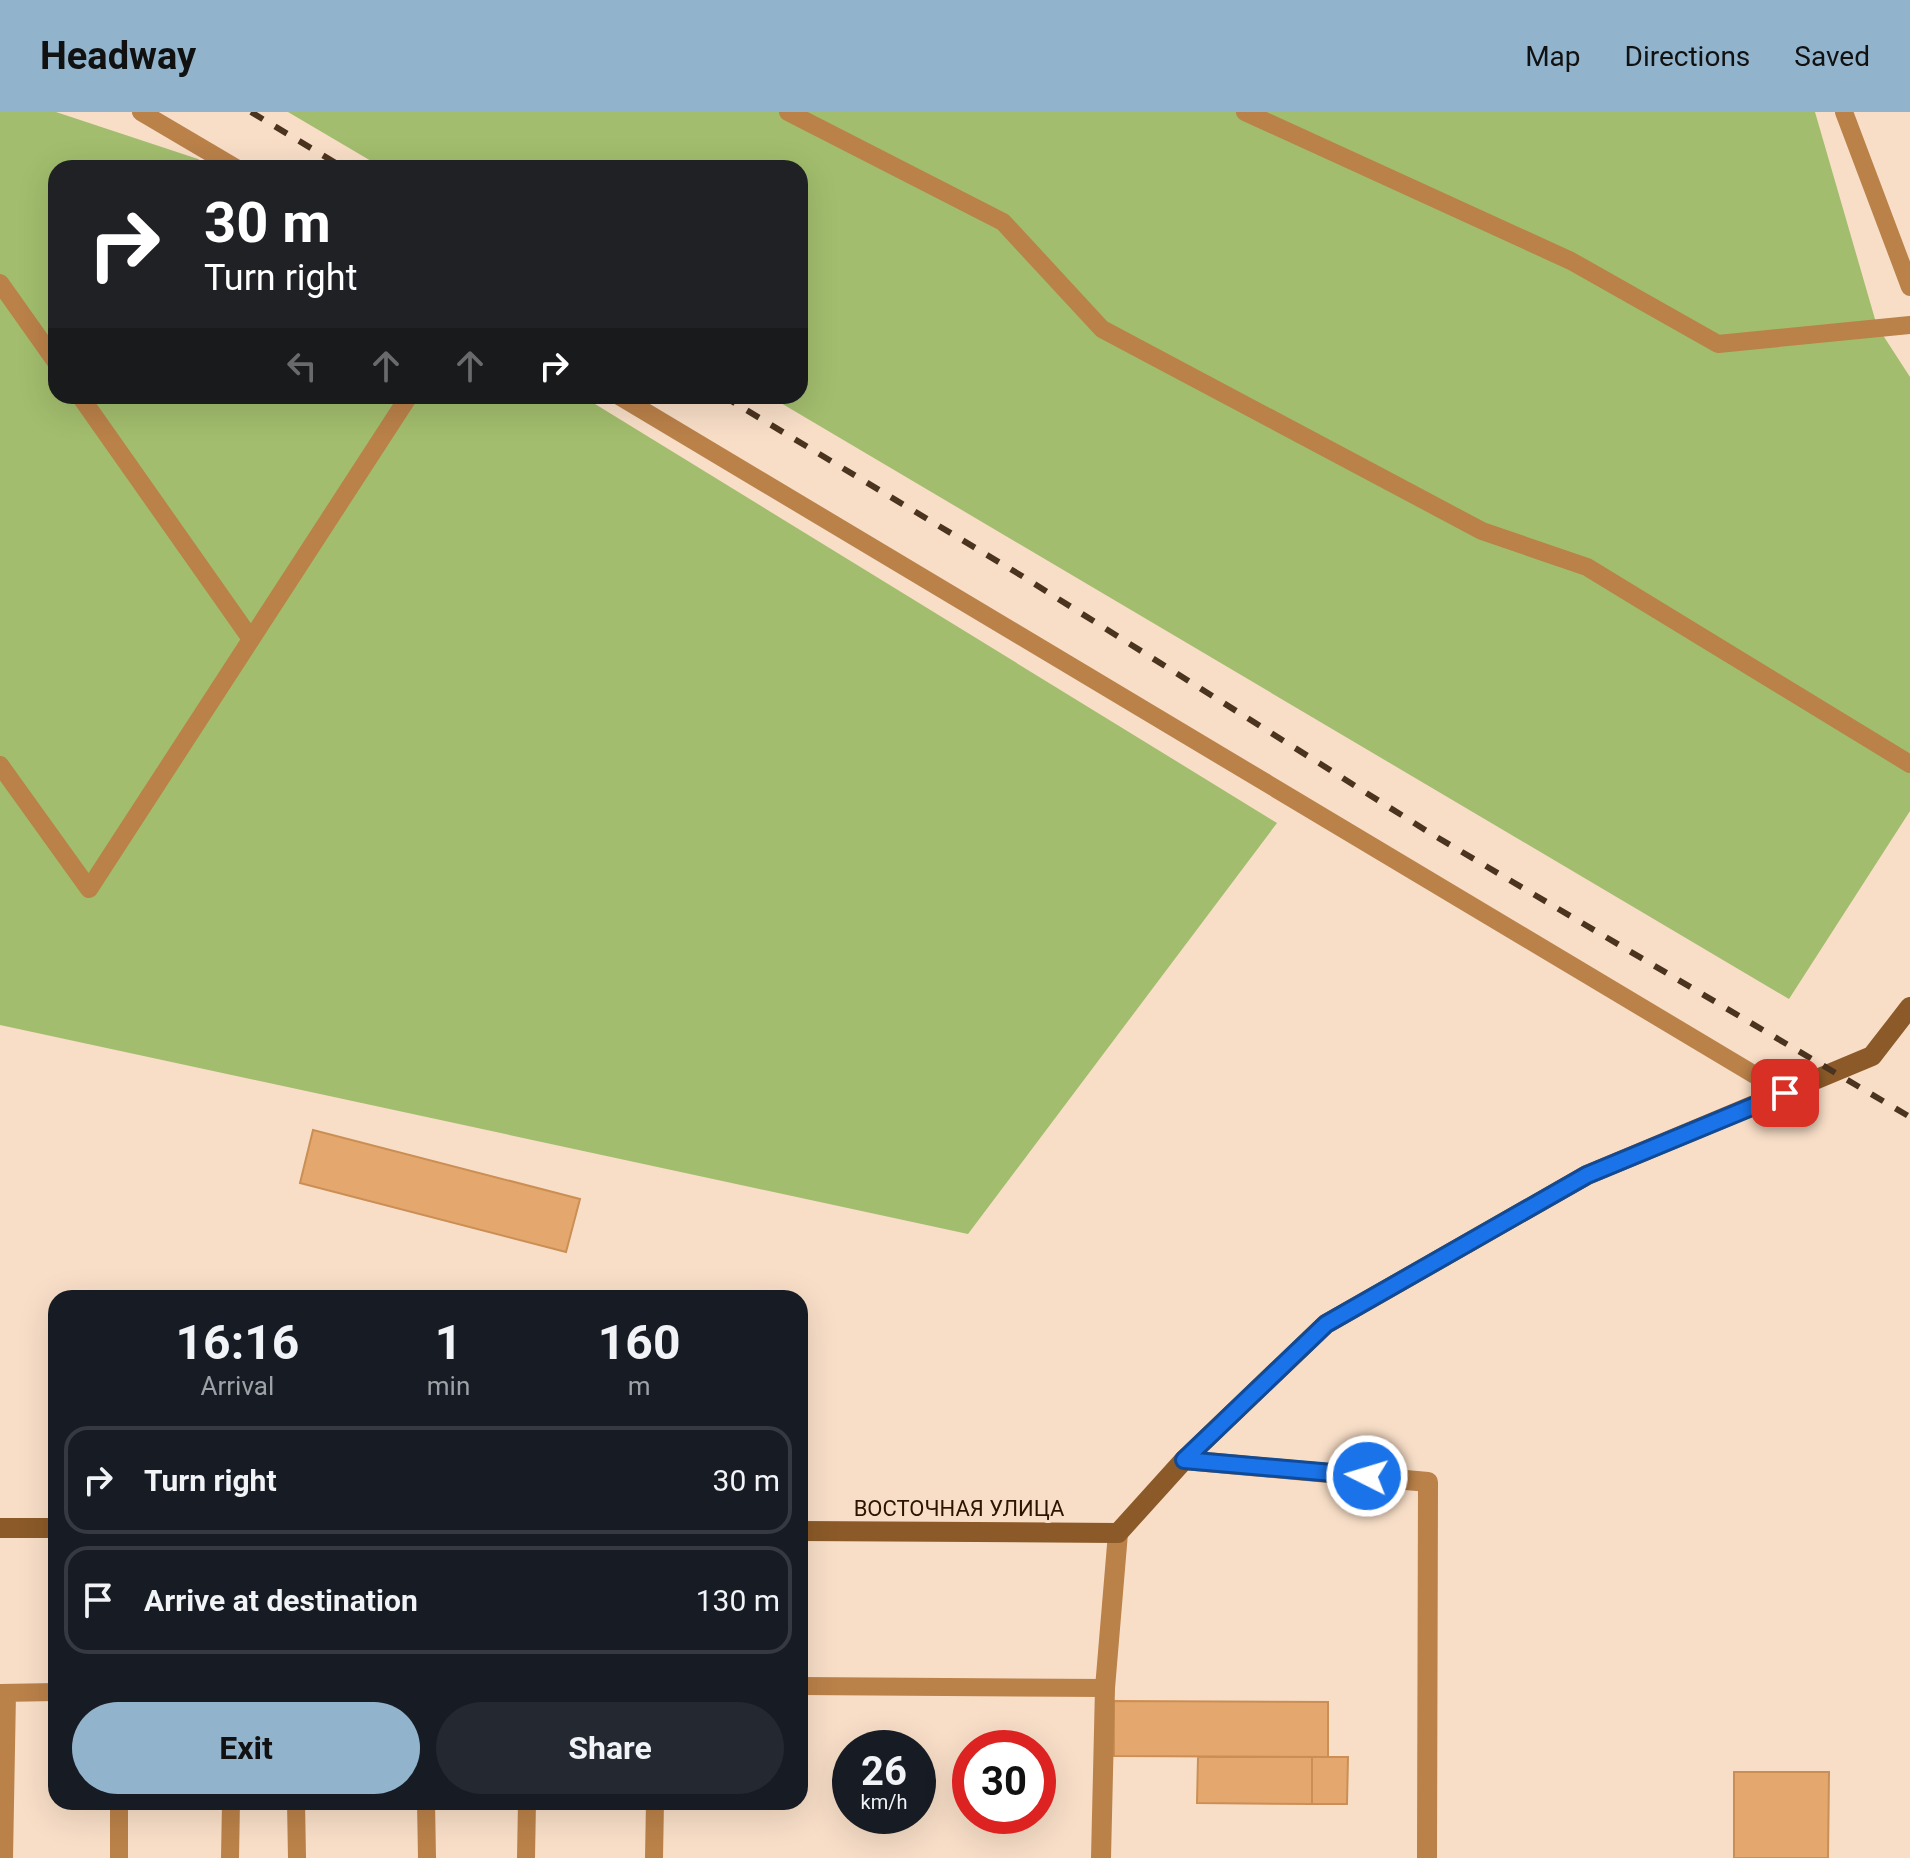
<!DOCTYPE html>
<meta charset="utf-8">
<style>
:root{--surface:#171b24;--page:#242831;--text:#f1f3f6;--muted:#9ea1a6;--line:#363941;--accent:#91b4cc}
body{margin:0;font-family:Roboto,sans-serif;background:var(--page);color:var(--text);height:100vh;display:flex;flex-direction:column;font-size:30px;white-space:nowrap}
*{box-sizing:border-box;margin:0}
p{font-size:26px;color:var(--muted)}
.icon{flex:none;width:44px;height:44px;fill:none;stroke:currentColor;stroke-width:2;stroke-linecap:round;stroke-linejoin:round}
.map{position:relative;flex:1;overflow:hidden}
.sheet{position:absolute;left:48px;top:1178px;width:760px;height:520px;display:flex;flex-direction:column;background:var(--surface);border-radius:24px;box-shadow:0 8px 32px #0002}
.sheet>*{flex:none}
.guide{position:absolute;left:48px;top:48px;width:760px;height:244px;border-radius:24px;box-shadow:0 8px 32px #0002;background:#202124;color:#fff;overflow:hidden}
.speed{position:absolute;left:832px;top:1618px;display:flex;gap:16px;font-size:40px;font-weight:700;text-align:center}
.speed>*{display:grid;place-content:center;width:104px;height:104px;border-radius:50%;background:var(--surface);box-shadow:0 8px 32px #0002;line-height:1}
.speed small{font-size:20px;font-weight:400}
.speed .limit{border:12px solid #d22;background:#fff;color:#111}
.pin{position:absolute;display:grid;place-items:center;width:68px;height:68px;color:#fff;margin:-34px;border-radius:16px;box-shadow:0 4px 12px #0006}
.me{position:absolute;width:88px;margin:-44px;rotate:275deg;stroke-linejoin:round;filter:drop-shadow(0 0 6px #0008)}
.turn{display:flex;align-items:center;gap:28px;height:168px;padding:0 24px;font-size:36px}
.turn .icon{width:104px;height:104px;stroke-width:2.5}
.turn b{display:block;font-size:56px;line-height:68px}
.lanes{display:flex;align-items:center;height:76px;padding:0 24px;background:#0003;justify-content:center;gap:40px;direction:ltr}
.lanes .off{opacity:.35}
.eta{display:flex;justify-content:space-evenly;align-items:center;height:136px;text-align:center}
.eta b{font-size:48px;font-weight:700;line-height:56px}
.primary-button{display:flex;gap:16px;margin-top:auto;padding:16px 24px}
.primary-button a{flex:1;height:92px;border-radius:48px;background:var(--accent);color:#111;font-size:32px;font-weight:700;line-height:92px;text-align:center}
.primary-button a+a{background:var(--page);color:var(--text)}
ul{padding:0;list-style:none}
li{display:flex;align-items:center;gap:24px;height:108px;margin:0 16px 12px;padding:0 8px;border:4px solid var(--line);border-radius:24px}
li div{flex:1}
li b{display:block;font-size:30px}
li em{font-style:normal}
header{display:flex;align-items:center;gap:48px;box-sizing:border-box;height:112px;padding:0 40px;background:var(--accent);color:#111}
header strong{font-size:38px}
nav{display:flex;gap:44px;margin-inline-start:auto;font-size:28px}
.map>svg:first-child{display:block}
.green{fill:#a2bd6d}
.building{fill:#e4a76d;stroke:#cb8f55;stroke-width:2}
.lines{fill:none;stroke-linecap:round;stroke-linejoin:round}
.lane{stroke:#ba8149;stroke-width:18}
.street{stroke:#ba8149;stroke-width:20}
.secondary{stroke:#8b5a28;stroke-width:20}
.rail{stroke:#4b341f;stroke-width:6;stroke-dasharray:14 14;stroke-linecap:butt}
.route-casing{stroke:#114b97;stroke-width:20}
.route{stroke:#1a73e8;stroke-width:14}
.labels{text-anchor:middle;stroke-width:6;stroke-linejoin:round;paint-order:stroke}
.street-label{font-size:22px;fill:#2b1500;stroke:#f8dec7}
</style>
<header>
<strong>Headway</strong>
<nav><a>Map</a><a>Directions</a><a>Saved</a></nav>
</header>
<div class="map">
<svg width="1910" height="1746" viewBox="0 0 1910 1746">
<rect width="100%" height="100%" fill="#f8dec7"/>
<!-- green -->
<path class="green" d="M 0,0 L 56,0 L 198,47 L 212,56 L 56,56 L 56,284 L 582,284 L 1277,711 L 968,1122 L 0,913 Z
M 288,0 L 1815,0 L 1877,214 L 1910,265 L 1910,699 L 1789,887 L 769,284 L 800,284 L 800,56 L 383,56 Z"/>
<!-- building -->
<path class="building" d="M 313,1018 L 580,1087 L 566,1140 L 300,1071 Z
M 1114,1589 L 1328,1590 L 1328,1645 L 1114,1644 Z
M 1198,1645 L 1312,1645 L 1312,1692 L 1197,1691 Z
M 1312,1645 L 1348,1645 L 1347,1692 L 1312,1692 Z
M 1734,1660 L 1829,1660 L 1828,1746 L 1734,1746 Z"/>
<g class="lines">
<!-- lane -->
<path class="lane" d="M 141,0 L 236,56
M 788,0 L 1003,110 L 1102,217 L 1482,419 L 1587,455 L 1910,652
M 1245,0 L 1571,149 L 1718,232 L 1910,213
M 1844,0 L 1910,175
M 0,171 L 56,250
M 80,284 L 251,527
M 619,284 L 1785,981
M 0,653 L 89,777 L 409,284
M 800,1574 L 1105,1576
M 0,1581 L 56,1580
M 296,1690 L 297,1746
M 426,1690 L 427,1746
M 4,1746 L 7,1581
M 119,1746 L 119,1690
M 230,1746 L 231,1690
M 526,1746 L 527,1690
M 654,1746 L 655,1690"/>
<!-- street -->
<path class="street" d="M 1184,1348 L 1428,1370 L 1427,1746
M 1101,1746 L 1105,1576 L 1118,1421"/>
<!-- secondary -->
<path class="secondary" d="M 0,1416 L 56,1416
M 800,1419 L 1118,1421 L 1184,1348 L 1326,1212 L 1587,1063 L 1872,944 L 1910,895"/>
<!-- rail -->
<path class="rail" d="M 251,0 L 344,56
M 723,284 L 1022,464 L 1430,721 L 1910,1005"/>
</g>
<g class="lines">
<defs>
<path id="route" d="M 1367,1364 L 1184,1348 L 1326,1212 L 1587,1063 L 1785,981"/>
</defs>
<!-- route casing -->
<use href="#route" class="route-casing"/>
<!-- route -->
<use href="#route" class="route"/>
</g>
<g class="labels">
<!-- street labels -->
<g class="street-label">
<text x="959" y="1404">ВОСТОЧНАЯ УЛИЦА</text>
</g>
</g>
</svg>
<div class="speed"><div>26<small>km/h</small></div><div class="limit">30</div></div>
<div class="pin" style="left:1785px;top:981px;background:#d93025"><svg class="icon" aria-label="arrive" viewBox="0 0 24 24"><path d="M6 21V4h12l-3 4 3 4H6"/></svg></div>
<svg class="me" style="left:1367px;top:1364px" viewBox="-20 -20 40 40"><circle r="17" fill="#1a73e8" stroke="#fff" stroke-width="3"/><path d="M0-11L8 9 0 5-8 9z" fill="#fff"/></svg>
<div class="guide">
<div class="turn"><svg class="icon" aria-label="right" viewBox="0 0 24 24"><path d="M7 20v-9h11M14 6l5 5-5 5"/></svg><div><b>30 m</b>Turn right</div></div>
<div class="lanes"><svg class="icon off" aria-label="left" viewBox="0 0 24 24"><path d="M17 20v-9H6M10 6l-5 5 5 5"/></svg><svg class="icon off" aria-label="ahead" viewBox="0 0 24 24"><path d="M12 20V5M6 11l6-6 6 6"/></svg><svg class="icon off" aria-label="ahead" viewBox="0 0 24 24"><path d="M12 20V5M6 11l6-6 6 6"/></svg><svg class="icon" aria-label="right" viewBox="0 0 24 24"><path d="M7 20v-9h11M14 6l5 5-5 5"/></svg></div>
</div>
<section class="sheet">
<div class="eta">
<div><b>16:16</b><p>Arrival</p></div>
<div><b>1</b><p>min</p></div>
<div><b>160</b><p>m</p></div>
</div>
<ul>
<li><svg class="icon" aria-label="right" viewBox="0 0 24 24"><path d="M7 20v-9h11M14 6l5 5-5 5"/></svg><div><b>Turn right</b></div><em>30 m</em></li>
<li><svg class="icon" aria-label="arrive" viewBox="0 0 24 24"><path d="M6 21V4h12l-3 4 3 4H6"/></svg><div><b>Arrive at destination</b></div><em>130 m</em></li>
</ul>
<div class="primary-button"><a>Exit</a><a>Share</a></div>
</section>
</div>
